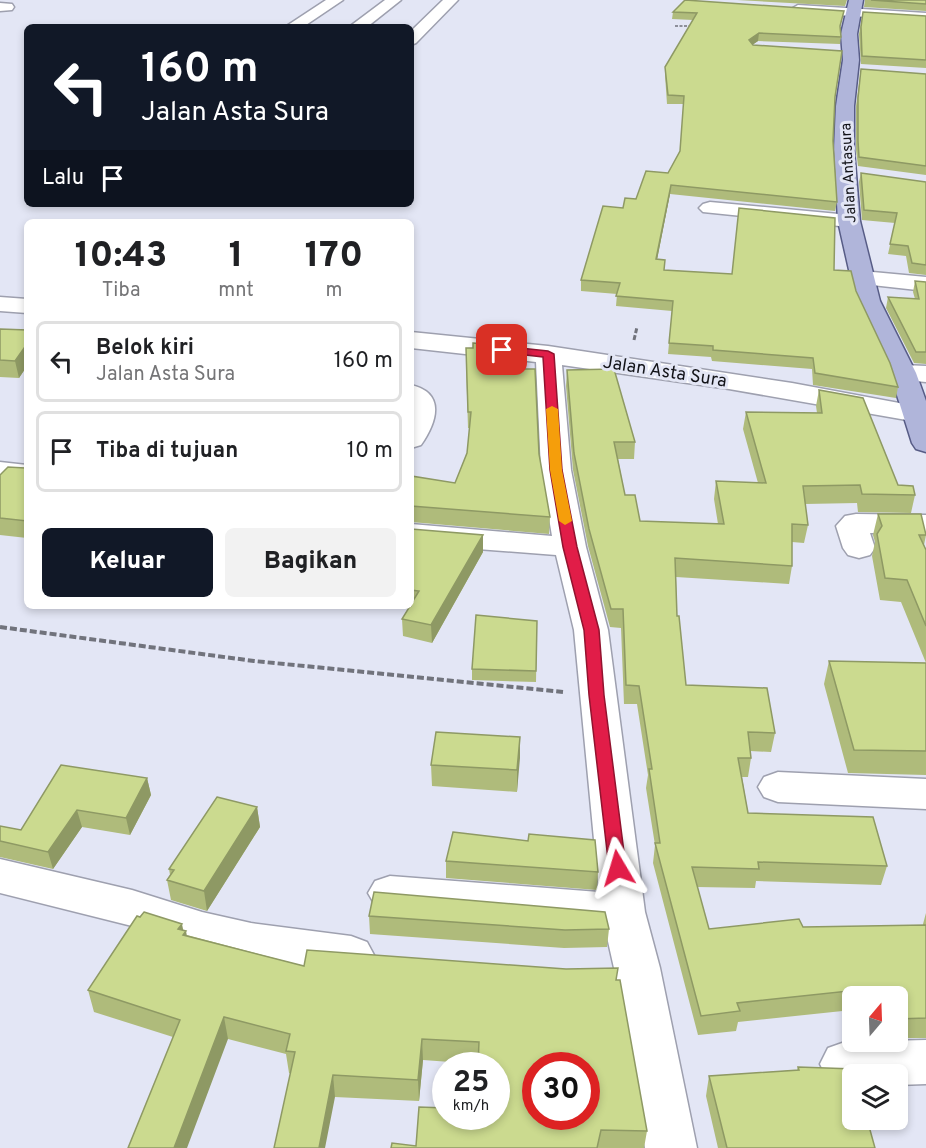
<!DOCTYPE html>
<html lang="id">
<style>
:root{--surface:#fff;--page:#f2f2f2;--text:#202124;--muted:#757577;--line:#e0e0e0;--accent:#111827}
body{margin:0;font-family:Overpass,sans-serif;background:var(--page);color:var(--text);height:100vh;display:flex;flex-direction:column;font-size:22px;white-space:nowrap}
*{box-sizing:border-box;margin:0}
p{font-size:20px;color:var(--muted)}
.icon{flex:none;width:33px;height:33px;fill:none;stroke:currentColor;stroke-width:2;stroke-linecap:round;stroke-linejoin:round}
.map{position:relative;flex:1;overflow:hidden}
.details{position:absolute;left:24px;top:219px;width:390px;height:390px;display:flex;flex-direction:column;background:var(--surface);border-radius:9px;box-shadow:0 3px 9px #0003}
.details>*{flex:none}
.hud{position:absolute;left:24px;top:24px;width:390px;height:183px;border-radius:9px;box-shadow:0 3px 9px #0003;background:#111827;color:#fff;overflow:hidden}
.needle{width:39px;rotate:19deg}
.controls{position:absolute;left:842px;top:986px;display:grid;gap:12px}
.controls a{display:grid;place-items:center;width:66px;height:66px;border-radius:9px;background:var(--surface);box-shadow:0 3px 9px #0003;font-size:30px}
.speed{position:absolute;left:432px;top:1052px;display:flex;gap:12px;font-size:30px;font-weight:700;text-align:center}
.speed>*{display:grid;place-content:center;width:78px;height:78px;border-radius:50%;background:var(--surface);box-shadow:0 3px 9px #0003;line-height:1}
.speed small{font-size:15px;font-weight:400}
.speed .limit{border:9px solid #d22;background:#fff;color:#111}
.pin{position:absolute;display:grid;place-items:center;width:51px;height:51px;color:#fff;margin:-26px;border-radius:12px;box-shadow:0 3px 9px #0006}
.me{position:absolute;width:66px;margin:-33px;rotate:353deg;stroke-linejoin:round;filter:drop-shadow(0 0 4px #0008)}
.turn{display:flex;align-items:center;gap:21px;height:126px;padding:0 18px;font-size:27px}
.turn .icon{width:78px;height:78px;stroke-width:2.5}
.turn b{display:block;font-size:42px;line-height:51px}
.then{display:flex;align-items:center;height:57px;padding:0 18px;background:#0003;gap:12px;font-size:22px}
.eta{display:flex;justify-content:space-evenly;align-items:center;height:102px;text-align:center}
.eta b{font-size:36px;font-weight:800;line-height:42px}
.cta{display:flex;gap:12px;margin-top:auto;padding:12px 18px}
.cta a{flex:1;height:69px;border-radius:9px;background:var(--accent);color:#fff;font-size:24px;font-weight:800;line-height:69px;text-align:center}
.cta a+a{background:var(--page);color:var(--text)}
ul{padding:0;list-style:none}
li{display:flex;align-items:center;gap:18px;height:81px;margin:0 12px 9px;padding:0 6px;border:3px solid var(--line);border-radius:9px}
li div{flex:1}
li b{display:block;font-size:22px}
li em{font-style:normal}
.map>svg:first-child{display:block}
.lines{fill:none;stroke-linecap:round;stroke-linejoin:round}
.minor-casing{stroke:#9ea0af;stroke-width:3}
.major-casing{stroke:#575c86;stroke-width:3}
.path-far2{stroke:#71737c;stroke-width:1.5;stroke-dasharray:3 1.5;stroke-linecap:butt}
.path-far1{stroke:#71737c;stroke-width:3;stroke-dasharray:5 2;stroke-linecap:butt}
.path{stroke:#71737c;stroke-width:4;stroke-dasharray:7 3;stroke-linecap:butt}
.minor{fill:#fff;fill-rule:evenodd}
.major{fill:#b0b5da;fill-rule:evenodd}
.wall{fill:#afbb7b}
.shaded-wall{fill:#8e9964}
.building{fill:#cbda8f;stroke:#8e9964;stroke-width:1.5;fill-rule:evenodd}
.route{fill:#e11d48;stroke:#92132f;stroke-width:1.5}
.slow{fill:#f59e0b}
.labels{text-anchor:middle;stroke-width:6;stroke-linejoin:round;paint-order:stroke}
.far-street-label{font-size:15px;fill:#121318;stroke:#e3e6f5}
.street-label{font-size:18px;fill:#121318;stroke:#e3e6f5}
</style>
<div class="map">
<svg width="926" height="1148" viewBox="0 0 926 1148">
<rect width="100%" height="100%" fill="#e3e6f5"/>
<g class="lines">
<defs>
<path id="minor" d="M 326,0 L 343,0 L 303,27 L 285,27 Z
M 385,0 L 401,0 L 367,27 L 349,27 Z
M 443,0 L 458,0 L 416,43 L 411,45 L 411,31 Z
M 0,3 L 12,4 L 14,7 L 12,10 L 0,11 Z
M 798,5 L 926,13 L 926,21 L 793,12 L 791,9 Z
M 710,202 L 849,215 L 857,216 L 860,221 L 857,226 L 849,227 L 703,212 L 699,208 L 703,204 Z
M 862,271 L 926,277 L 926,291 L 854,283 L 850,278 L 854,273 Z
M 0,297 L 27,299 L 27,313 L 0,311 Z
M 411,332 L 548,346 L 792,383 L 926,408 L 926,420 L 918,422 L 729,389 L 562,365 L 571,470 L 586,547 L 608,630 L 645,912 L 660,968 L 697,1148 L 645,1148 L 614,968 L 605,928 L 390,910 L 375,905 L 368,893 L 375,881 L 390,876 L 599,892 L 574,630 L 556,555 L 411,544 L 411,524 L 552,536 L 541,470 L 536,362 L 411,348 Z
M 903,365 L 926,366 L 926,382 L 894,379 L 890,373 L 894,367 Z
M 411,385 C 446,393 437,422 421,445 L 411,448 Z
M 0,462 L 27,465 L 27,483 L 0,480 Z
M 856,514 L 926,515 L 926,533 L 870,533 L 875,548 L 870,555 L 859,558 L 848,555 L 843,548 L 836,526 L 845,516 Z
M 778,772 L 926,779 L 926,809 L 778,802 L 764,797 L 758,787 L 764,777 Z
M 0,859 L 132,890 L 202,912 L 251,923 L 351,936 L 367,942 L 374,955 L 367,968 L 351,974 L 251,961 L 202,948 L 132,926 L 0,893 Z
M 926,1040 L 926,1084 L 897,1085 L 897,1074 L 852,1074 L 852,1086 L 845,1086 L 828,1080 L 820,1064 L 828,1048 L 845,1042 Z"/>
<path id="major" d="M 849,0 L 863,0 L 857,34 L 859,60 L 854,106 L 854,150 L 860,221 L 880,301 L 916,373 L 926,401 L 926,452 L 916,449 L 912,443 L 890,373 L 856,301 L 838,221 L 834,150 L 836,106 L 843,60 L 841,34 Z"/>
</defs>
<!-- minor casing -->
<use href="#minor" class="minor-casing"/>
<!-- major casing -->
<use href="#major" class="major-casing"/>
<!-- path-far2 -->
<path class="path-far2" d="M 675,26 L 692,26"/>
<!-- path-far1 -->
<path class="path-far1" d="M 634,340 L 637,327"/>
<!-- path -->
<path class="path" d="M 0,627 L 254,661 L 563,692"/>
<!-- minor -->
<use href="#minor" class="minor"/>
<!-- major -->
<use href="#major" class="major"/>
</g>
<!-- wall -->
<path class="wall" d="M 685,0 L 840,28 L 841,37 L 840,44 L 758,41 L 752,45 L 835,97 L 833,141 L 837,202 L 835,211 L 670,194 L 657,260 L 664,270 L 732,274 L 834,270 L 856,291 L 898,387 L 896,398 L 813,385 L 812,369 L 712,361 L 711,357 L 668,354 L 672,311 L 616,306 L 617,294 L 581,291 L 581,280 L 623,208 L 668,173 L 680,152 L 684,104 L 667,104 L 665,75 L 665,67 L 693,20 L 672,19 L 673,12 Z
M 737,0 L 847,0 L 845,6 Z
M 865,0 L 926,0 L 926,11 L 864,7 Z
M 863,12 L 926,16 L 926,68 L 861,64 L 859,34 Z
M 861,69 L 926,74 L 926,175 L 858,166 L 856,150 L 856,106 Z
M 861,173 L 926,182 L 926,275 L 909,273 L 906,256 L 888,254 L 895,223 L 862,220 L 859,182 Z
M 915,281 L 926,282 L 926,364 L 914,363 L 886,308 L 888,297 L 915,299 L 913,292 Z
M 0,329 L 27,330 L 27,366 L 19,378 L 0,377 Z
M 466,363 L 517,369 L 539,454 L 550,517 L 549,534 L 411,522 L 411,476 L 455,483 L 467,453 L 470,428 L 468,428 Z
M 567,370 L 635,442 L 634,459 L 618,459 L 625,495 L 640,521 L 718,524 L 714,499 L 716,481 L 758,483 L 743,429 L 746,412 L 817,413 L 816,406 L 819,390 L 898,485 L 915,495 L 911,513 L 858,512 L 857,503 L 805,504 L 808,525 L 804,543 L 792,542 L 792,566 L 789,584 L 676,577 L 677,616 L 686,685 L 775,733 L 771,752 L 750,751 L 751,758 L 748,777 L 742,777 L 748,813 L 887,866 L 881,885 L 756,881 L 755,888 L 697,887 L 709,929 L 923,925 L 923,924 L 926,913 L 926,1038 L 897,1038 L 897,996 L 852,996 L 852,1010 L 738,1022 L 736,1031 L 698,1035 L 653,863 L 655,845 L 646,788 L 648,775 L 637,704 L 624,704 L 621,628 L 610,627 L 588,546 L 573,470 L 566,386 Z
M 27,449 L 27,538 L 0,535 L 0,475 L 25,468 Z
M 878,514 L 926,535 L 924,545 L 926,550 L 926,775 L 848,773 L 824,684 L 829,661 L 926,663 L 901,602 L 880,600 L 872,556 L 875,542 L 873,535 Z
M 411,529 L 483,535 L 483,552 L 432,643 L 403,636 L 402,619 L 409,607 L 400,606 L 411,606 Z
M 537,621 L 536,682 L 472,680 L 472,669 Z
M 520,737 L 517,792 L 432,786 L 431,765 Z
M 147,778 L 151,795 L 130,835 L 82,827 L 53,869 L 0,857 L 0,826 L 21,830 Z
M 257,807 L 260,827 L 207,911 L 171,900 L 167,880 L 170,875 L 169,869 Z
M 528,841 L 598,872 L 597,890 L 446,878 L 446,861 Z
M 369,916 L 609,929 L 607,947 L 564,948 L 370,934 Z
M 187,935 L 304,966 L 616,980 L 647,1131 L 644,1148 L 391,1148 L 416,1146 L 496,1116 L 478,1064 L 423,1060 L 419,1101 L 335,1097 L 289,1073 L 286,1054 L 228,1039 L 173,1037 L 94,1012 L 88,990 Z
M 798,1067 L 875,1148 L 718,1148 L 706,1096 L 709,1076 L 797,1070 Z"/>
<!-- shaded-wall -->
<path class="shaded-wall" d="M 759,33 L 758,41 L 748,48 L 749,40 Z
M 671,185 L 670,194 L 655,270 L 656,259 Z
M 27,344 L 27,366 L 19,378 L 15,361 Z
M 483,535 L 483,552 L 432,643 L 431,625 Z
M 520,737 L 520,758 L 517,792 L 517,770 Z
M 147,778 L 151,795 L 130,835 L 126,818 Z
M 257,807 L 260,827 L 207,911 L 204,891 Z
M 77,810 L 82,827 L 53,869 L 48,852 Z
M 182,924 L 184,934 L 186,931 L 190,952 L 178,929 Z
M 224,1017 L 228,1039 L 187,1148 L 174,1148 Z
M 422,1039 L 423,1060 L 419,1101 L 418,1080 Z
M 333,1075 L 335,1097 L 325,1148 L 319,1148 Z"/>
<!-- building -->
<path class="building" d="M 685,0 L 844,11 L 840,26 L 841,37 L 759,33 L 749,40 L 753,45 L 842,51 L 835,97 L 833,141 L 837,202 L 671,185 L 656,259 L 665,260 L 664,270 L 732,274 L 739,208 L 835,218 L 834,270 L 851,271 L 856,291 L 890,363 L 898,387 L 815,373 L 813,358 L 713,350 L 713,346 L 669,343 L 673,301 L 616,296 L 620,283 L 581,280 L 603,206 L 623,208 L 625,198 L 636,199 L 646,171 L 668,173 L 680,151 L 684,96 L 668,95 L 665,67 L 697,13 L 673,12 Z
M 871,0 L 926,0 L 926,4 Z
M 863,12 L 926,16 L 926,60 L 862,56 L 861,27 Z
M 861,69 L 926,74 L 926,166 L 859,157 L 858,141 L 858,98 Z
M 861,173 L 926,182 L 926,265 L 912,263 L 908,246 L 890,244 L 897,213 L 864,210 Z
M 915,281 L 926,282 L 926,352 L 916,352 L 888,297 L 919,299 Z
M 0,329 L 27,330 L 27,344 L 15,361 L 0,360 Z
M 473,343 L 517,347 L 516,369 L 535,369 L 539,454 L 550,517 L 411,506 L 411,476 L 455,483 L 467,453 L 471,412 L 468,412 L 466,348 L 473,348 Z
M 614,369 L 635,442 L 614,442 L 625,495 L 635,495 L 640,521 L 724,524 L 716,481 L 766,483 L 746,412 L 822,413 L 819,390 L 863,398 L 898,485 L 913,486 L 915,495 L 862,494 L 860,485 L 803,486 L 808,525 L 792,524 L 792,566 L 675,558 L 677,616 L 679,616 L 686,685 L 767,688 L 775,733 L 748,732 L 751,758 L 738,758 L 748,813 L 873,817 L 887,866 L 758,862 L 759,869 L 692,867 L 709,929 L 799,919 L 803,927 L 926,925 L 926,1018 L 897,1019 L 897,996 L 860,996 L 858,990 L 737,1003 L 740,1011 L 701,1016 L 655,843 L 660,843 L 649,769 L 652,769 L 639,686 L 626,685 L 623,609 L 611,609 L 589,529 L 574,453 L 567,370 Z
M 27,449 L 27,521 L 0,518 L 0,475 L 8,467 L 25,468 L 26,450 Z
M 878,514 L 921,514 L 926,535 L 919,535 L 926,550 L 926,626 L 907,580 L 885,578 L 877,534 L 882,526 Z
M 411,529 L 483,535 L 431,625 L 402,619 L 410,606 L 411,606 L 411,604 L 419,591 L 411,590 Z
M 476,615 L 537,621 L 536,671 L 472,669 Z
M 829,661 L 926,663 L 926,751 L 854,750 Z
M 436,732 L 520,737 L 517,770 L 431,765 Z
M 61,765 L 147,778 L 126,818 L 77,810 L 48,852 L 0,841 L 0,826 L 21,830 Z
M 217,797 L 257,807 L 204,891 L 167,880 L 174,870 L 169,869 Z
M 453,832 L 528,841 L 529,834 L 595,840 L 598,872 L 446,861 Z
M 374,892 L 605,912 L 609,929 L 565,930 L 369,916 Z
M 144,912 L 182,924 L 178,929 L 186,931 L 183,935 L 304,966 L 307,950 L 566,969 L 618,968 L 616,980 L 620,980 L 647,1131 L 601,1130 L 597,1148 L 391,1148 L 392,1143 L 416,1146 L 419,1107 L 446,1108 L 446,1116 L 496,1116 L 496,1065 L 478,1065 L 479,1042 L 422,1039 L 418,1080 L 333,1075 L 319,1148 L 274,1148 L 295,1052 L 286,1051 L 290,1034 L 224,1017 L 174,1148 L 128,1148 L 180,1020 L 88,990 L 137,916 L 140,917 ZM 536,1065 L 586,1065 L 586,1116 L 536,1116 Z
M 798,1067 L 854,1069 L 855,1074 L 852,1074 L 852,1119 L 867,1119 L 875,1148 L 727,1148 L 709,1076 L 799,1070 Z"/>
<!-- route -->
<path class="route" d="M 502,346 L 548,351 L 554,354 L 562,470 L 577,547 L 599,630 L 604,695 L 626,868 L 624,873 L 618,875 L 611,873 L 609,868 L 589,695 L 584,630 L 563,547 L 550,470 L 543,357 L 499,352 L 497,350 Z"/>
<!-- slow -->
<path class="slow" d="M 552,406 L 558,409 L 562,470 L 572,521 L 565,525 L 559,521 L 550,470 L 546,409 Z"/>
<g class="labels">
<!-- far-street labels -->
<g class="far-street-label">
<text transform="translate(848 173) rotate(-93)" y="5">Jalan Antasura</text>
</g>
<!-- street labels -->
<g class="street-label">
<text transform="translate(665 371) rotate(9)" y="6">Jalan Asta Sura</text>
</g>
</g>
</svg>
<div class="controls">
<a><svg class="needle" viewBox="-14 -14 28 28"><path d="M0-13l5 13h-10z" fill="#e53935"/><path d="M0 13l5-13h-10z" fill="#757577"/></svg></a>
<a><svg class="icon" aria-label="layers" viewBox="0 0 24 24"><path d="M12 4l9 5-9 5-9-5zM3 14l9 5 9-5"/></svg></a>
</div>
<div class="speed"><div>25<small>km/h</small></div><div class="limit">30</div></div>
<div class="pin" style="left:502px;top:350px;background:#d93025"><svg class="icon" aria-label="arrive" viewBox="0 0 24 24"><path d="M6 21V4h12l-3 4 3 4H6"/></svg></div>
<svg class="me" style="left:618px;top:868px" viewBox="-20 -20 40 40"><path d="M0-17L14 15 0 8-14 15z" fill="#e11d48" stroke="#fff" stroke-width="4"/></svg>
<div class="hud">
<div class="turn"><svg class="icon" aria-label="left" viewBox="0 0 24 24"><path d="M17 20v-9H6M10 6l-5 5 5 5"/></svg><div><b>160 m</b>Jalan Asta Sura</div></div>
<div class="then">Lalu<svg class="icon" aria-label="arrive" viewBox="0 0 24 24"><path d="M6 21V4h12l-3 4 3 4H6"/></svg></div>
</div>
<section class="details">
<div class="eta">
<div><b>10:43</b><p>Tiba</p></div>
<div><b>1</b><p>mnt</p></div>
<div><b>170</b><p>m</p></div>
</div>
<ul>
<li><svg class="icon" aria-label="left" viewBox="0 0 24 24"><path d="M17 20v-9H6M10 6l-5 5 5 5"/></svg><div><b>Belok kiri</b><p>Jalan Asta Sura</p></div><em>160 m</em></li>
<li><svg class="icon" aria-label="arrive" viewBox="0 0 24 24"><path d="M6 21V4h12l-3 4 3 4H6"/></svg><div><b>Tiba di tujuan</b></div><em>10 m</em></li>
</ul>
<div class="cta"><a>Keluar</a><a>Bagikan</a></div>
</section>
</div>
